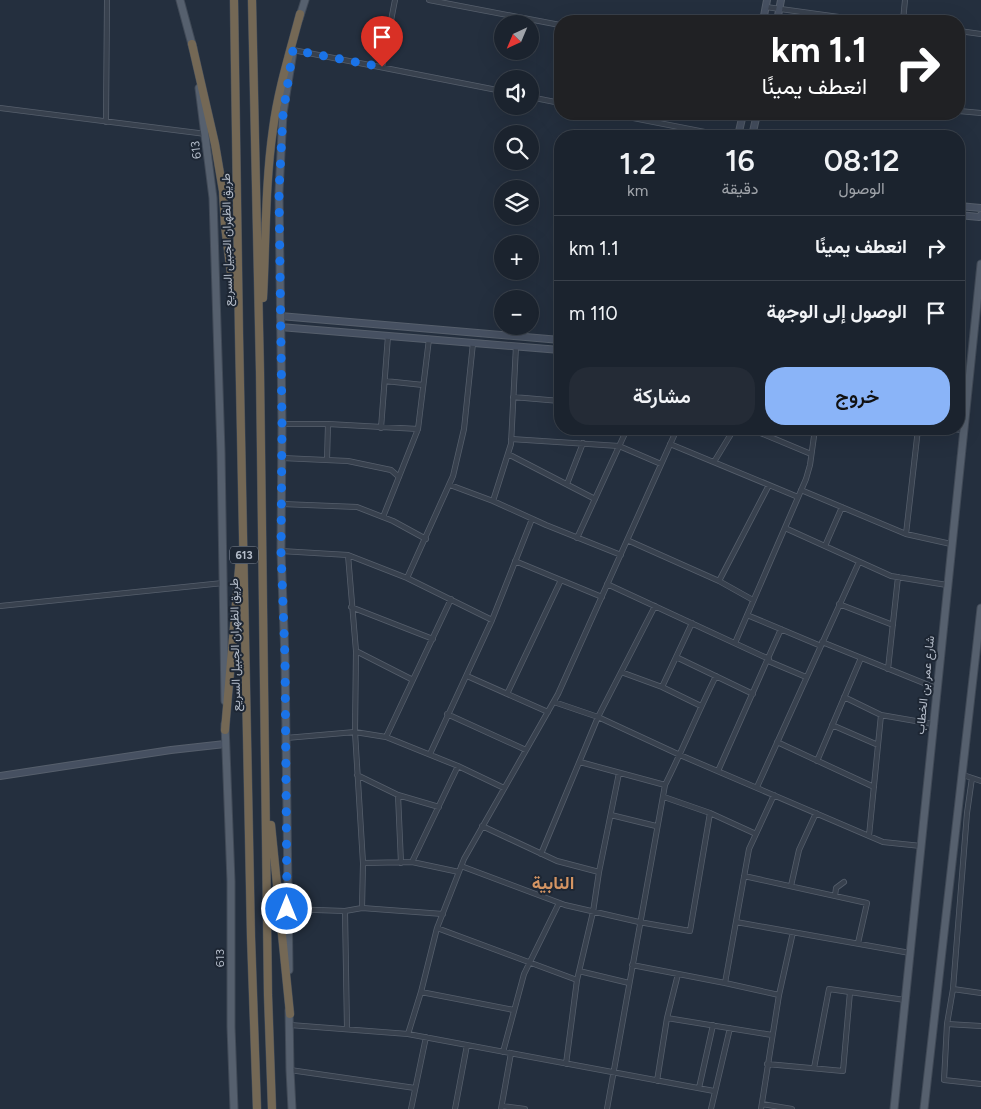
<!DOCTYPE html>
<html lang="ar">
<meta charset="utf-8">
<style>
:root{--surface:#1b232e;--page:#242b36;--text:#f1f3f6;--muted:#a0a4aa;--line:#39404a;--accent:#8ab4f8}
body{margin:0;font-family:Figtree,Vazirmatn,sans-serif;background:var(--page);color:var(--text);direction:rtl;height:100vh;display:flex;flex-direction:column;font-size:19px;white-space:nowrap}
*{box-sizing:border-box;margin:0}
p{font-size:16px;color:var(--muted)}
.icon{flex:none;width:28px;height:28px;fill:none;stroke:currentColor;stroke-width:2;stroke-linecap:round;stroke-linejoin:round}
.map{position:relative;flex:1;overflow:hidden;direction:ltr}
.side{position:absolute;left:554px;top:130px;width:411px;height:305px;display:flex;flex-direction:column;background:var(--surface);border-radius:20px;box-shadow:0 5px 20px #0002,0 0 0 1px var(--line);direction:rtl}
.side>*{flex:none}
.guide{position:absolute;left:554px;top:15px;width:411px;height:105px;border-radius:20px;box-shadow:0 5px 20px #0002,0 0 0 1px var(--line);direction:rtl;background:#202124;color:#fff;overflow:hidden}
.needle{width:32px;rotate:224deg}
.fabs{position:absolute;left:494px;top:15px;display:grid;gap:10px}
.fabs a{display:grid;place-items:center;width:45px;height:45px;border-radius:50%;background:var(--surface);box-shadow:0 5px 20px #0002,0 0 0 1px var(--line);font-size:25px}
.pin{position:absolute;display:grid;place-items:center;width:42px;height:42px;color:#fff;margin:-51px -21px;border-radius:50% 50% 50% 0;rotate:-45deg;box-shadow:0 0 5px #0007}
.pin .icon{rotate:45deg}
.me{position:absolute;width:55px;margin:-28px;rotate:0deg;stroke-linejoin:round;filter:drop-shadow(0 0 4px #0008)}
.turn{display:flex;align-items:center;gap:18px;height:105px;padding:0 15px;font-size:22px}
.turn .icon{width:65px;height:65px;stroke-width:2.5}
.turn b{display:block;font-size:35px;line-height:42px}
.eta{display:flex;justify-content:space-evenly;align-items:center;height:85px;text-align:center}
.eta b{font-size:30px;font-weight:600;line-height:35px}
.action{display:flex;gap:10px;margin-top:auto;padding:10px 15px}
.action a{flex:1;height:58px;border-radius:20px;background:var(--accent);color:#111;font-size:20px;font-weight:600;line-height:58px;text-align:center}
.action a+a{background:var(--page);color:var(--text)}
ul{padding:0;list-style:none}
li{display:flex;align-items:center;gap:15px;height:65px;padding:0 15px;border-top:1px solid var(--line)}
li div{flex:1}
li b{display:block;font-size:19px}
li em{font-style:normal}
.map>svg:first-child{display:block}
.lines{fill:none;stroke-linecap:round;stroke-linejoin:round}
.street-casing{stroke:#565f6c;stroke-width:6}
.secondary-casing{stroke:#565f6c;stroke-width:8}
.primary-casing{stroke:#414a57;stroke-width:9}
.highway-casing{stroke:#434c59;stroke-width:9}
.street{stroke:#38414e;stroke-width:4.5}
.secondary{stroke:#465061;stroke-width:6}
.primary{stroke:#56606e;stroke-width:7}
.highway{stroke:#746855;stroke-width:8}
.route{stroke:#1a73e8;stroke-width:9;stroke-dasharray:0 16.2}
.labels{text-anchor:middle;stroke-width:4;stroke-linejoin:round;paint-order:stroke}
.shield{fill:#1d2633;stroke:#878f9c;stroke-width:1}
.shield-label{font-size:11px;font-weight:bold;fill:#b4bcc9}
.street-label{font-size:12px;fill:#b4bcc9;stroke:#1d2633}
.district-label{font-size:18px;font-weight:bold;fill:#d59563;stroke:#1d2633}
</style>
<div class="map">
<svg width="981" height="1109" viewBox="0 0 981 1109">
<rect width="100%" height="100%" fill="#242f3e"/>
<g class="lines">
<defs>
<path id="street" d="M 429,0 L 560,25
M 766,7 L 868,21
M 903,21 L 905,0
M 959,31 L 981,34
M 293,50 L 502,91
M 382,67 L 395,0
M 530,97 L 560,103
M 0,108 L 206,134
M 959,111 L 981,113
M 613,114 L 725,136
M 106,122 L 107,0
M 385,381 L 423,385
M 513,397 L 560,401
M 282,424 L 328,424 L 418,429
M 381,428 L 388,336
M 751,429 L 811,454
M 770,429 L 771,437
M 952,429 L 963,430
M 511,439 L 619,446 L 661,464
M 670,444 L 798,497
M 508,454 L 595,499
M 282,458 L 348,461 L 391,470 L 399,477
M 327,460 L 328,424
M 714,462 L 734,429
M 567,484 L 583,443
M 450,485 L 493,501 L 546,525 L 621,555
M 801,490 L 906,534 L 951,544
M 493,501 L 511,444 L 516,346
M 282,504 L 357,507 L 393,521 L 426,539
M 383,517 L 418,429 L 429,339
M 785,528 L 891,576 L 947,585
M 906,534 L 918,429
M 577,538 L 627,429
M 627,540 L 719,581 L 753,600
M 825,546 L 842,507
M 281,551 L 348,555 L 407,578 L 492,620
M 348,555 L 356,651 L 355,732 L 363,863 L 362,908
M 515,561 L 602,597
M 407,578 L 453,476 L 464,429 L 473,343
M 719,581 L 769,485
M 607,584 L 769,659
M 839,604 L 893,625
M 0,606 L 223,583
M 351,607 L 433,639
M 747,615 L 821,646
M 822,642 L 936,688
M 735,643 L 806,479 L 810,465 L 815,429
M 356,651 L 413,680
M 676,657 L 753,694
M 768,661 L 806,677
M 888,669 L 898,577
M 621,672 L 662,687 L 701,706
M 467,676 L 548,712
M 662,687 L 692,623
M 507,694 L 561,580
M 844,697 L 881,715 L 933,724
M 554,702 L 598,717 L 680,755 L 883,842 L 921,846
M 447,714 L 526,750
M 832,725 L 878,745
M 386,737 L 451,599
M 286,738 L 355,732 L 386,737 L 458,766 L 504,788
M 777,742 L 874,787
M 430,754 L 492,620 L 532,519
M 817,761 L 861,658
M 580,762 L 665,785
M 718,771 L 781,629
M 357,775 L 398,795 L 439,807
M 963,775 L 981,781
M 972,778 L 967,813 L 953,989 L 981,993
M 757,787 L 859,562
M 398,795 L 401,863
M 664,797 L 710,813 L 756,834
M 611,815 L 656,826
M 482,826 L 557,861 L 599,872
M 869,836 L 881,715
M 541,854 L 598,717 L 655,606
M 412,862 L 458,766
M 363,863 L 412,862 L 459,872
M 461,866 L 565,905 L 639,922 L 690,931 L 710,813
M 744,876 L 867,903 L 858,943
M 791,886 L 799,850 L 816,813
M 835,896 L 836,888 L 844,882
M 287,909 L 345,911 L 362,908 L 443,914
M 345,911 L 347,1029
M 736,922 L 910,953
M 437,928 L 577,980
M 632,965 L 725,983 L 779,995
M 579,971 L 629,983
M 725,983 L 749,849 L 774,795
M 953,989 L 947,1024 L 944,1080 L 981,1084
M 421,992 L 514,1010
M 667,1018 L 772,1035
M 947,1024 L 981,1026
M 290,1025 L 408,1034 L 714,1091
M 408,1034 L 421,992 L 437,928 L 464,859 L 558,694 L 677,429
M 503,1052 L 524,974 L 559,903
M 566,1064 L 577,980 L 593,912 L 599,872 L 619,773
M 767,1064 L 843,1071 L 850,992
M 814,1068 L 829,989 L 905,1000
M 290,1070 L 415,1088
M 657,1081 L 667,1018 L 678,974
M 699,1088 L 713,1025
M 762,1104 L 792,1109
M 502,1106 L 525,1109
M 411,1109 L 426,1037
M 455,1109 L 467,1045
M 501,1109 L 511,1053
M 607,1109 L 665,785 C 683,749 698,712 716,676
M 711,1109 L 730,1028
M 761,1109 L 779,995 L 793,932"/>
<path id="secondary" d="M 763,21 L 767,0
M 777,21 L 781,0
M 738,136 L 743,114
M 752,136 L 757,114
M 959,206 L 981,208
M 959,215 L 979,217 L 981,215
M 280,316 L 560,340
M 280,327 L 560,350
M 959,376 L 969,377
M 959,384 L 968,385
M 0,776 L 171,750 L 225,744"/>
<path id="primary" d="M 180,0 L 193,48
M 299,19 L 305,0
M 199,88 L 213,198 L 221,452 L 225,701
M 225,724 L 231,881 L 231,1027 L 234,1109
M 289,970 L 285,658 L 281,551 L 282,424 L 279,192 L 283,113 L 293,52
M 289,1010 L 290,1070 L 292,1109
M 894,1109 L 981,264
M 924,1109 L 981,608"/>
<path id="highway" d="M 234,0 L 239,334 L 251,937 L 257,1109
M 252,0 L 260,372 L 268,995 L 272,1109
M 192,44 L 215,144 L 223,191 L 225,226 L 234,298
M 263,298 C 266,242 265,185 273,129 C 278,90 290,52 300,14
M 225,730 L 240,557
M 271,825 L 290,1014"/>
</defs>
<!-- street casing -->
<use href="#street" class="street-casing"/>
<!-- secondary casing -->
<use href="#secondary" class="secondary-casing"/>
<!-- primary casing -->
<use href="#primary" class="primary-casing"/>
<!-- highway casing -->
<use href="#highway" class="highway-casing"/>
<!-- street -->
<use href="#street" class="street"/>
<!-- secondary -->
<use href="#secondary" class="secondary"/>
<!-- primary -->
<use href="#primary" class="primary"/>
<!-- highway -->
<use href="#highway" class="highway"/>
</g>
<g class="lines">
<!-- route -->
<path class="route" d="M 287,909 L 285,658 L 281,551 L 282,424 L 279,192 L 283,114 L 293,50 L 382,67"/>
</g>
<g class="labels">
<!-- shield labels -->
<rect class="shield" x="230" y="546.5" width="28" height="17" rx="4"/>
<g class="shield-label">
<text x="244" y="559">613</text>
</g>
<!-- street labels -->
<g class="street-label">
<text transform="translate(196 150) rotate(-97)" y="4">613</text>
<text transform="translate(227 240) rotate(-91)" y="4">طريق الظهران الجبيل السريع</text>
<text transform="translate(235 645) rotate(-91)" y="4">طريق الظهران الجبيل السريع</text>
<text transform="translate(925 685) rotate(-84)" y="4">شارع عمر بن الخطاب</text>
<text transform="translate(220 958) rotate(-90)" y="4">613</text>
</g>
<!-- district labels -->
<g class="district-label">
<text x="553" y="889">النابية</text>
</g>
</g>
</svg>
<div class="fabs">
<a><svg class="needle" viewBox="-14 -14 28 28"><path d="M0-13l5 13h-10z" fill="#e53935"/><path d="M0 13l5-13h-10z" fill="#a0a4aa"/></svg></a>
<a><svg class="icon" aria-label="sound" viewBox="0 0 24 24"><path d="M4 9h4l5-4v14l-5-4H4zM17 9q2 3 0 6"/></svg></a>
<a><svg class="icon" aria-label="search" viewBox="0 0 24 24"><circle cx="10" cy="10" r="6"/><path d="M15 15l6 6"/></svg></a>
<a><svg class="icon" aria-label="layers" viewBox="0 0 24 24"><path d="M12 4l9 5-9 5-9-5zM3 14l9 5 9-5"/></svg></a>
<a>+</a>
<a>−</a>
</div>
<div class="pin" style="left:382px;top:67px;background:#d93025"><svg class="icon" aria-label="arrive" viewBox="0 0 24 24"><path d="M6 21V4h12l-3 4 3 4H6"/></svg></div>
<svg class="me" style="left:287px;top:909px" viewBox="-20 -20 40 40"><circle r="17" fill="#1a73e8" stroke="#fff" stroke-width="3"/><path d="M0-11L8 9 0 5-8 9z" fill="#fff"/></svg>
<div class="guide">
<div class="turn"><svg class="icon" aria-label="right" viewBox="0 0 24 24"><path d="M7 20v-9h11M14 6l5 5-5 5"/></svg><div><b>1.1 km</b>انعطف يمينًا</div></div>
</div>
<section class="side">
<div class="eta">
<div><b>08:12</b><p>الوصول</p></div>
<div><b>16</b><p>دقيقة</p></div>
<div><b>1.2</b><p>km</p></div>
</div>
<ul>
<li><svg class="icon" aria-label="right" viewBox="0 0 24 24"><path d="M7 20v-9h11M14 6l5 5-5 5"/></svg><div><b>انعطف يمينًا</b></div><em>1.1 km</em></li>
<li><svg class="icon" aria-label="arrive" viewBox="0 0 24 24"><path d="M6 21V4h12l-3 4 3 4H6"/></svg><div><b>الوصول إلى الوجهة</b></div><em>110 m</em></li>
</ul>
<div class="action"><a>خروج</a><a>مشاركة</a></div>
</section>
</div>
